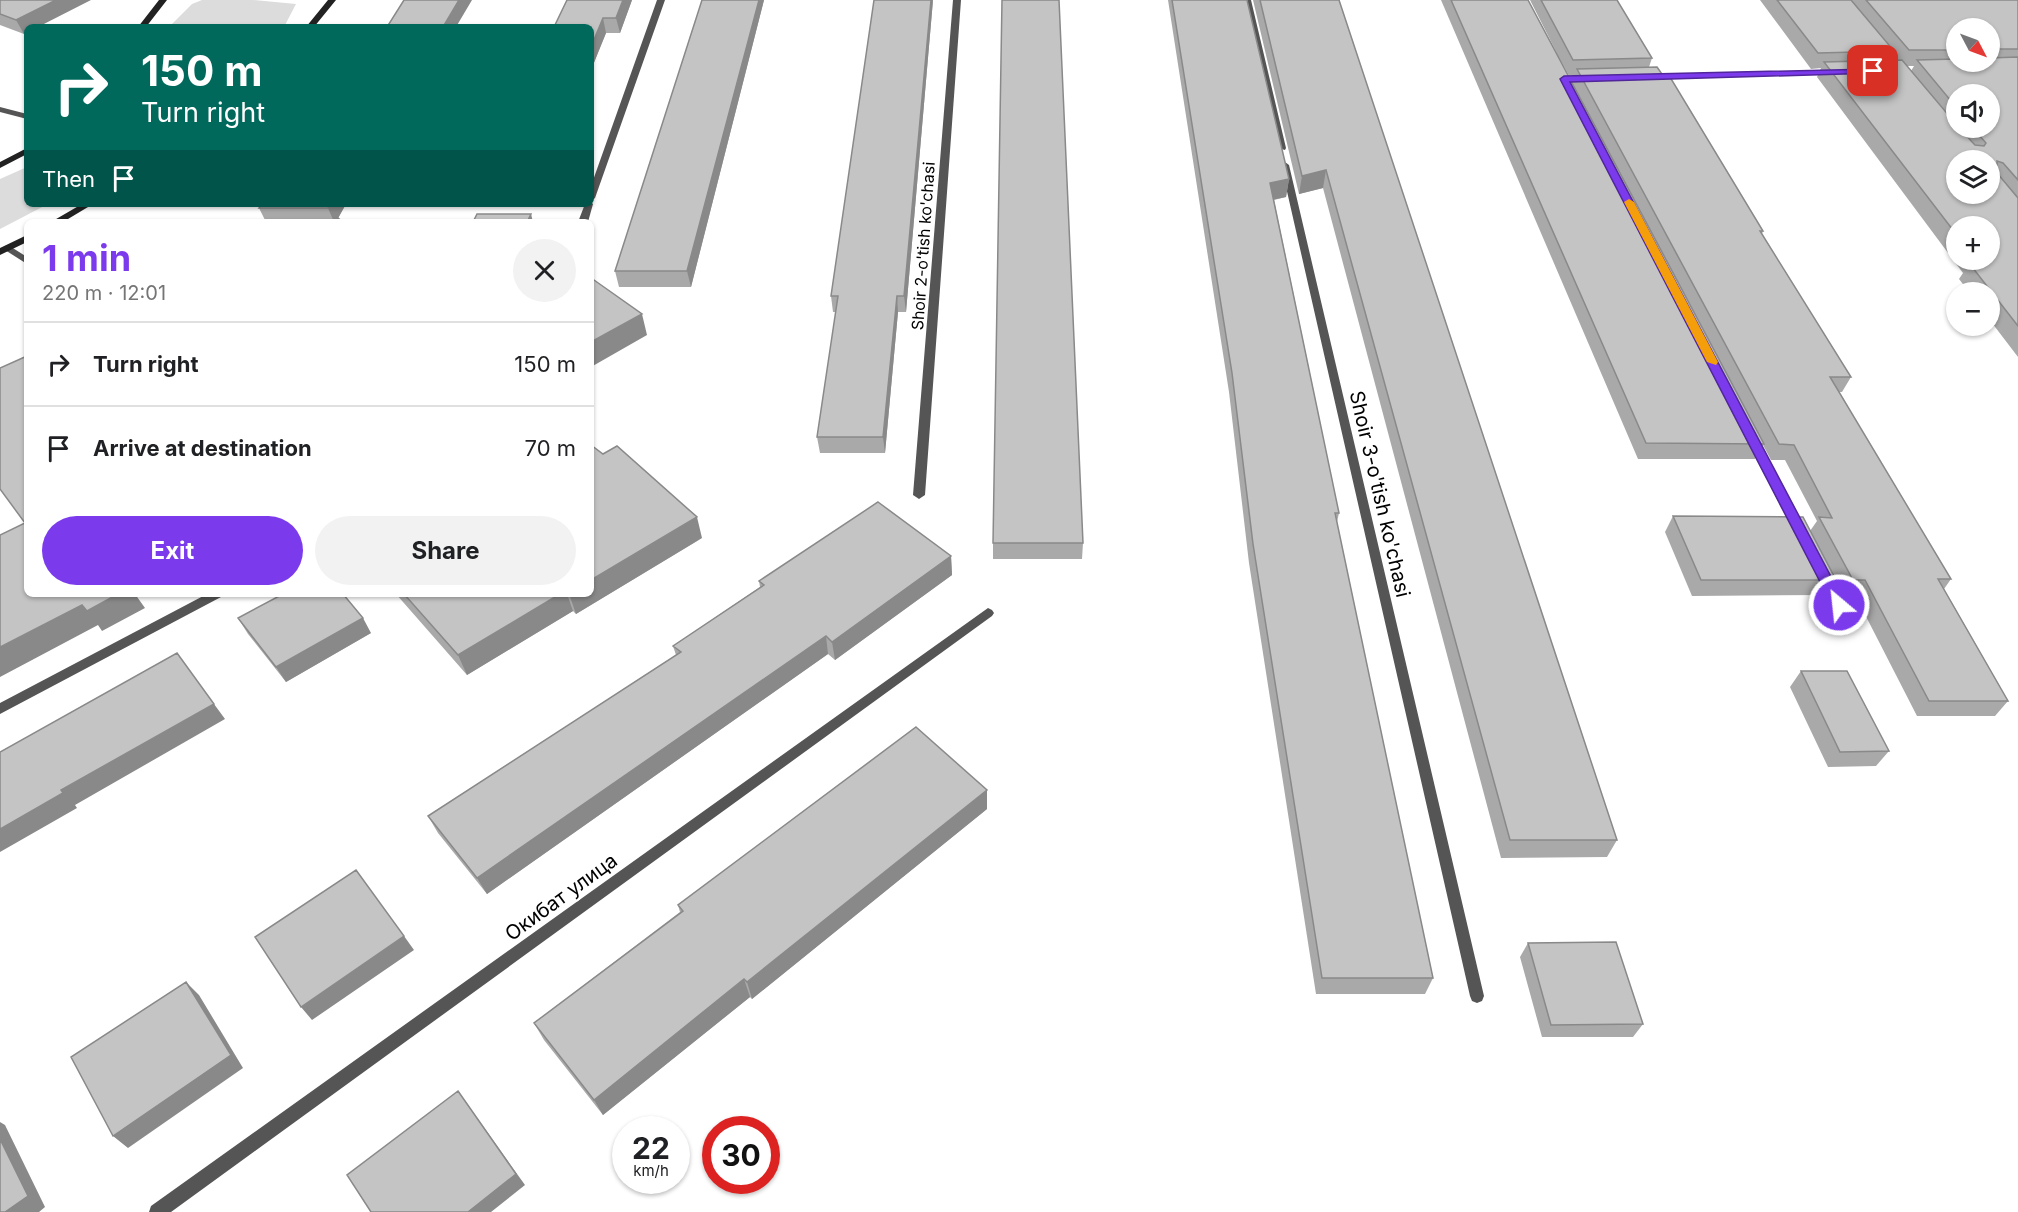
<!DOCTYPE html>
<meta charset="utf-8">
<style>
:root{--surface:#fff;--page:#f2f2f2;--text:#202124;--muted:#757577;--line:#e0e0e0;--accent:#7c3aed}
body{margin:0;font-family:Inter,sans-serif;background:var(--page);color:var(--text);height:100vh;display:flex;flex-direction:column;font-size:22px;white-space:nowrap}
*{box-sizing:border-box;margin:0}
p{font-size:20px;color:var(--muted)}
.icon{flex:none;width:33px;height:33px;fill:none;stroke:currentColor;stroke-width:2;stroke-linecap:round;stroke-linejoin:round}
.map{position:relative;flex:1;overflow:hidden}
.details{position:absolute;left:24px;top:219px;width:570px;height:378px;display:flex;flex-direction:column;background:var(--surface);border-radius:9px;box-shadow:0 2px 4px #0004}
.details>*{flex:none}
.guide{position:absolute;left:24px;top:24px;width:570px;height:183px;border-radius:9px;box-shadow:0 2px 4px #0004;background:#00695c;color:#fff;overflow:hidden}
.needle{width:39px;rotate:131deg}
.controls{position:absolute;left:1946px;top:18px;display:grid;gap:12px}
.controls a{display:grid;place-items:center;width:54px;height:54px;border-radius:50%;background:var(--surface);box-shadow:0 2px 4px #0004;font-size:30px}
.speed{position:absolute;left:612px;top:1116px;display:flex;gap:12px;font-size:30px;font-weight:700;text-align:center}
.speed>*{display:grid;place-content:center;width:78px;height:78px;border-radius:50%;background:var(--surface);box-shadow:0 2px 4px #0004;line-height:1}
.speed small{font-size:15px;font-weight:400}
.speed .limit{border:9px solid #d22;background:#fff;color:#111}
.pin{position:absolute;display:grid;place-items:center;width:51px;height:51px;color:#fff;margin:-26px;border-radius:12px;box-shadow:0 3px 9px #0006}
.me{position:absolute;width:66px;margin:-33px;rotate:332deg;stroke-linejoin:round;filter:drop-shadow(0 0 4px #0008)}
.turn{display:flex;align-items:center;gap:21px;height:126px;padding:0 18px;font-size:27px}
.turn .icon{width:78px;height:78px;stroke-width:2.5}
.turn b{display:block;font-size:42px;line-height:51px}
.then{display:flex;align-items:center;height:57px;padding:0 18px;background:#0003;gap:12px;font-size:22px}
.round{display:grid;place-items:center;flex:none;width:63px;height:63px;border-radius:32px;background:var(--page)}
.overview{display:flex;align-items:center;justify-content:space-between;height:102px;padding:0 18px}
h1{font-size:36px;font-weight:700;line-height:45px;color:var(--accent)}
.cta{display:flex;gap:12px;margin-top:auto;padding:12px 18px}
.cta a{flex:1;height:69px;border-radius:36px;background:var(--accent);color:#fff;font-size:24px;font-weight:700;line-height:69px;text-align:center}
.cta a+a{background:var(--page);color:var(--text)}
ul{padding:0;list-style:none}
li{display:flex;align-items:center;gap:18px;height:84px;padding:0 18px;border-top:2px solid var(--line)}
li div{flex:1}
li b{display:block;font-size:22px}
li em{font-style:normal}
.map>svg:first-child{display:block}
.green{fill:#dcdcdc}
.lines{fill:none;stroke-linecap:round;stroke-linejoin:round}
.lane{fill:#555;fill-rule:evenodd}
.street{fill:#555;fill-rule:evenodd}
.secondary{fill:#222;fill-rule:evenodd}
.wall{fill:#a9a9a9;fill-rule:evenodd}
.shaded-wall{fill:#898989}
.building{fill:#c4c4c4;stroke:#898989;stroke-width:1.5;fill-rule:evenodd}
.route{fill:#7c3aed;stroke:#51269a;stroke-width:1.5}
.slow{fill:#f59e0b}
.labels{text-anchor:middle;stroke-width:4.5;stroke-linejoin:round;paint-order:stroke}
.far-street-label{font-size:16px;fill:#000;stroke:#fff}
.street-label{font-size:20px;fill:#000;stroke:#fff}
</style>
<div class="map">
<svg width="2018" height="1212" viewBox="0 0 2018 1212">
<rect width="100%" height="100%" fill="#fff"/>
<!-- green -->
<path class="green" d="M 202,0 L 253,0 L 296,4 L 284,27 L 169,27 L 192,4 Z
M 27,167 L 27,204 L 48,204 L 0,229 L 0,179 Z"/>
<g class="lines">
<!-- lane -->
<path class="lane" d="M 0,107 L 27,114 L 27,119 L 0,112 Z"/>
<!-- street -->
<path class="street" d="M 657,0 L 665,0 L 595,198 L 591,201 L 591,186 Z
M 953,0 L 961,0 L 925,495 L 919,499 L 913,495 Z
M 1243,0 L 1251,0 L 1286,148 L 1285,150 L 1278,148 Z
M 1834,70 L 1838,72 L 1837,74 L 1647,79 L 1643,77 L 1647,75 Z
M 1285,162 L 1289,165 L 1484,996 L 1482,1001 L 1477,1003 L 1472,1001 L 1470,996 L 1281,165 Z
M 591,202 L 593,204 L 588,222 L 578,222 L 585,204 L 591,204 Z
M 8,245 L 27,257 L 27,264 L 5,250 L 5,246 Z
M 1751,433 L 1756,437 L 1806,531 L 1804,534 L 1800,535 L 1794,531 L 1746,437 Z
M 1824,571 L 1828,572 L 1845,605 L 1843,608 L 1839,610 L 1835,608 L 1818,575 Z
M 207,594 L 223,594 L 221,597 L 0,714 L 0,703 Z
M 988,608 L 992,610 L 994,613 L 992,616 L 171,1212 L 149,1212 L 151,1206 Z"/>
<!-- secondary -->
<path class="secondary" d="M 159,0 L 167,0 L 146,27 L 138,27 Z
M 328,0 L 336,0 L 314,27 L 306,27 Z
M 27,148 L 27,154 L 0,168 L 0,162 Z
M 82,204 L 93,204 L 63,222 L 51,222 Z
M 27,235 L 27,242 L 0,255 L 0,248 Z"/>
</g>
<!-- wall -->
<path class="wall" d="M 0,0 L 27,27 L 27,32 L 24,34 L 0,25 Z
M 632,0 L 620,33 L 606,33 L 591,70 L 591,27 L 554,27 Z
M 702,0 L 764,0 L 691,287 L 619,287 L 615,271 Z
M 933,0 L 906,312 L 898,312 L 885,453 L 820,453 L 817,437 L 836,312 L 833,312 L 831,296 Z
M 1168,0 L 1247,0 L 1289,179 L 1286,197 L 1274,200 L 1339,513 L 1337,522 L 1433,978 L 1425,994 L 1316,994 L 1249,563 L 1229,392 Z
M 1253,0 L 1339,0 L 1617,840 L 1607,857 L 1501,858 L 1323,188 L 1299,194 Z
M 1441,0 L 1528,0 L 1573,83 L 1575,75 L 1568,75 L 1530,0 L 1617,0 L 1652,58 L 1649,67 L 1763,231 L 1762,234 L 1851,377 L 1842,392 L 1839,392 L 1951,579 L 1944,589 L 2008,701 L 1995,716 L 1917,716 L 1855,595 L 1842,595 L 1835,581 L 1825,595 L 1692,596 L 1665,532 L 1673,516 L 1810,531 L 1817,521 L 1785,460 L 1771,460 L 1763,445 L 1755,459 L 1638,459 Z
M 1760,0 L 2018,0 L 2018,357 L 1989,319 L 1989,292 L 1969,292 L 1959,279 L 1963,273 L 1817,77 L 1821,68 L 1811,69 ZM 1956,28 L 1989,28 L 1989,62 L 1956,62 ZM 1892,55 L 1896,60 L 1890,60 ZM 1907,66 L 1914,66 L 1911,71 ZM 1956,94 L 1989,128 L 1956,128 ZM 1956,226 L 1989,260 L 1956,260 Z
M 262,204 L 346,204 L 338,218 L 343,222 L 266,222 L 259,208 Z
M 463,204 L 533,204 L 532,207 L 464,207 Z
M 702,538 L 576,614 L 573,611 L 467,675 L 396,594 L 591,594 Z
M 993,543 L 1083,543 L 1082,559 L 993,559 Z
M 951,556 L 952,575 L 835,660 L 828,654 L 487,894 L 438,833 L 428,816 L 676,655 L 673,646 L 760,587 L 759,581 Z
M 238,618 L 371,633 L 286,682 L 248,634 Z
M 1801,671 L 1889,751 L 1876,766 L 1828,767 L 1790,687 Z
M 987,809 L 752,999 L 750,997 L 603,1115 L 544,1040 L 534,1023 L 680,912 L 678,905 Z
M 1528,943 L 1643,1024 L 1633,1037 L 1542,1037 L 1520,957 Z"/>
<!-- shaded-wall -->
<path class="shaded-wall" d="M 56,0 L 91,0 L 38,27 L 27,27 L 27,32 L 24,34 L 16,20 Z
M 459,0 L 472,0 L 456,27 L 443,27 Z
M 623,0 L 632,0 L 620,33 L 616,18 Z
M 759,0 L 764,0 L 691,287 L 687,271 Z
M 931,0 L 933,0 L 906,312 L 904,296 Z
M 603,18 L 606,33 L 591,70 L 591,47 Z
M 1326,170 L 1323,188 L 1299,194 L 1302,176 Z
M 1289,179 L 1286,197 L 1267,201 L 1270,183 Z
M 330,204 L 346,204 L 336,222 L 334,222 L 328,208 Z
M 531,214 L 533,222 L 527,222 Z
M 897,296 L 898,312 L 885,453 L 883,437 Z
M 642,314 L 647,335 L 591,367 L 591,342 Z
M 697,517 L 702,538 L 576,614 L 569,594 L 591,594 L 591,580 Z
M 951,556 L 952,575 L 835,660 L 832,642 Z
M 118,594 L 135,594 L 145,608 L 102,631 L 98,625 L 0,677 L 0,647 L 82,605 Z
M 560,594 L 567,594 L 573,611 L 467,675 L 458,655 Z
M 363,618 L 371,633 L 286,682 L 276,667 Z
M 826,636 L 828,654 L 487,894 L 477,878 Z
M 214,704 L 225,719 L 75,805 L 77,808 L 0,852 L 0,829 L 61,790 Z
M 987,790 L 987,809 L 752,999 L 747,982 Z
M 404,936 L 414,950 L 312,1020 L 301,1007 Z
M 744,979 L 750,997 L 603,1115 L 594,1100 Z
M 186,982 L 199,995 L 243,1068 L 128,1148 L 113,1136 Z
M 458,1091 L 525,1185 L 491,1212 L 468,1212 Z
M 0,1122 L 5,1125 L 45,1207 L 39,1212 L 5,1212 L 0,1139 Z"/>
<!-- building -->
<path class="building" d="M 0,0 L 56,0 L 16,20 L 0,14 Z
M 404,0 L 459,0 L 443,27 L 387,27 Z
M 567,0 L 623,0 L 616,18 L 603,18 L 591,47 L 591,27 L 554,27 Z
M 702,0 L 759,0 L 687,271 L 615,271 Z
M 874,0 L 931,0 L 904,296 L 897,296 L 883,437 L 817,437 L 838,296 L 831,296 Z
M 1002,0 L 1059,0 L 1083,543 L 993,543 Z
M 1172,0 L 1247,0 L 1289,179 L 1270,183 L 1339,513 L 1335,513 L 1433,978 L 1322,978 L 1253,544 L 1232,373 Z
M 1260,0 L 1339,0 L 1617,840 L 1510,840 L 1326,170 L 1302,176 Z
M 1451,0 L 1528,0 L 1764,444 L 1646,443 Z
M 1541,0 L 1617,0 L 1652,58 L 1573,60 Z
M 1777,0 L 1851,0 L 1894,51 L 1818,53 Z
M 1866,0 L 2018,0 L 2018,49 L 1989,49 L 1989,28 L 1956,28 L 1956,50 L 1909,50 Z
M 2018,57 L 2018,180 L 2003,163 L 1997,161 L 1997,173 L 2018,198 L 2018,326 L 1969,263 L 1978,263 L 1975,260 L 1989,260 L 1989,226 L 1956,226 L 1956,234 L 1824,62 L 1902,60 L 1956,124 L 1956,128 L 1959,128 L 1975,145 L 1984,146 L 1986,143 L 1973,128 L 1989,128 L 1989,94 L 1956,94 L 1956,107 L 1917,60 L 1956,59 L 1956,62 L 1989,62 L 1989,58 ZM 1956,160 L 1989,160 L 1989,194 L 1956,194 Z
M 1657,67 L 1664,77 L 1670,77 L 1763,231 L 1760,231 L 1851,377 L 1830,377 L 1951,579 L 1938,579 L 2008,701 L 1929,701 L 1865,580 L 1853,580 L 1819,517 L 1832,518 L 1794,445 L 1779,444 L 1577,69 Z
M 262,204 L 330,204 L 328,208 L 259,208 Z
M 477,214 L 531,214 L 527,222 L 473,222 Z
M 338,218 L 343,222 L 328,222 Z
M 594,280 L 642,314 L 591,342 L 591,281 Z
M 27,356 L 27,594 L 118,594 L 87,611 L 82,605 L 0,647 L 0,535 L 25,523 L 0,489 L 0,368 Z
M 591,445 L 603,454 L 617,446 L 697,517 L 591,580 Z
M 878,502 L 951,556 L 832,642 L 826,636 L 477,878 L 428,816 L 681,652 L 673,646 L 764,585 L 759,581 Z
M 1673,516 L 1803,517 L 1836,580 L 1701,580 Z
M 283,594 L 343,594 L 363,618 L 276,667 L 238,618 Z
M 404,594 L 560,594 L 458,655 Z
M 177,653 L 214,704 L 61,790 L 63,793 L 0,829 L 0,752 Z
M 1801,671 L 1847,671 L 1889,751 L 1840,752 Z
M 916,727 L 987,790 L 747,982 L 744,979 L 594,1100 L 534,1023 L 683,911 L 678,905 Z
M 356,870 L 404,936 L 301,1007 L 255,937 Z
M 1616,942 L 1643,1024 L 1551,1025 L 1528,943 Z
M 186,982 L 231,1055 L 113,1136 L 71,1057 Z
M 458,1091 L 516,1174 L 468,1212 L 371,1212 L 347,1175 Z
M 0,1139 L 28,1196 L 5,1212 L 0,1212 Z"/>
<!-- route -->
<path class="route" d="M 1873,69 L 1876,69 L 1876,73 L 1570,82 L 1846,605 L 1839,610 L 1832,605 L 1560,79 L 1564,76 Z"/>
<!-- slow -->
<path class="slow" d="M 1629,199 L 1634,202 L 1718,362 L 1716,365 L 1707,362 L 1624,202 Z"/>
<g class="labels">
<!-- far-street labels -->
<g class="far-street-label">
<text transform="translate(923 246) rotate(-86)" y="6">Shoir 2-o'tish ko'chasi</text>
</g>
<!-- street labels -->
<g class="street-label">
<text transform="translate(1380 494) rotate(77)" y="7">Shoir 3-o'tish ko'chasi</text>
<text transform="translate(561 897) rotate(-36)" y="7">Окибат улица</text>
</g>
</g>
</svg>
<div class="controls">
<a><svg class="needle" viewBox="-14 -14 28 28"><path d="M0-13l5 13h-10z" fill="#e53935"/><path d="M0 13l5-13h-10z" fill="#757577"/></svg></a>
<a><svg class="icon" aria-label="sound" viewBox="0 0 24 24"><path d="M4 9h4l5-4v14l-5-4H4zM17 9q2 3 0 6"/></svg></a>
<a><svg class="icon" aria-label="layers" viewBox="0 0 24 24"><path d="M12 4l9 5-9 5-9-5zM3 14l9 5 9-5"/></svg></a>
<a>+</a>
<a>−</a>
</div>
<div class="speed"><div>22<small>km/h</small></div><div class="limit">30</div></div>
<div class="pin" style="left:1873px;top:71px;background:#d93025"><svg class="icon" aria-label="arrive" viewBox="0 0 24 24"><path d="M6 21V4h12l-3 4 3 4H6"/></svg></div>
<svg class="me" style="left:1839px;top:605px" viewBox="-20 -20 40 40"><circle r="17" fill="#7c3aed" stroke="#fff" stroke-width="3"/><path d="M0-11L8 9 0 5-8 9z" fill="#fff"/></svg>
<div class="guide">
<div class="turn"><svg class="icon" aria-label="right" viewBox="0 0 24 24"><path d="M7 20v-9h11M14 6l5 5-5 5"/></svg><div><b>150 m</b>Turn right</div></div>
<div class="then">Then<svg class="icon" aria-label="arrive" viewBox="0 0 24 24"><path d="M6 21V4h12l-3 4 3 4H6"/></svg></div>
</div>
<section class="details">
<div class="overview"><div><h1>1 min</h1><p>220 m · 12:01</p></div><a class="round"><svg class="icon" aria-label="close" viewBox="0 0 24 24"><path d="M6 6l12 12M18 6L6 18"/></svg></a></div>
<ul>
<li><svg class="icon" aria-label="right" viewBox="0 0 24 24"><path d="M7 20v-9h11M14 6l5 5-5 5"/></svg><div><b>Turn right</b></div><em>150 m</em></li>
<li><svg class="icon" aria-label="arrive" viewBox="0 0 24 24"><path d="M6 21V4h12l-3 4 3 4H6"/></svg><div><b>Arrive at destination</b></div><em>70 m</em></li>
</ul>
<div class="cta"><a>Exit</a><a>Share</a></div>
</section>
</div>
